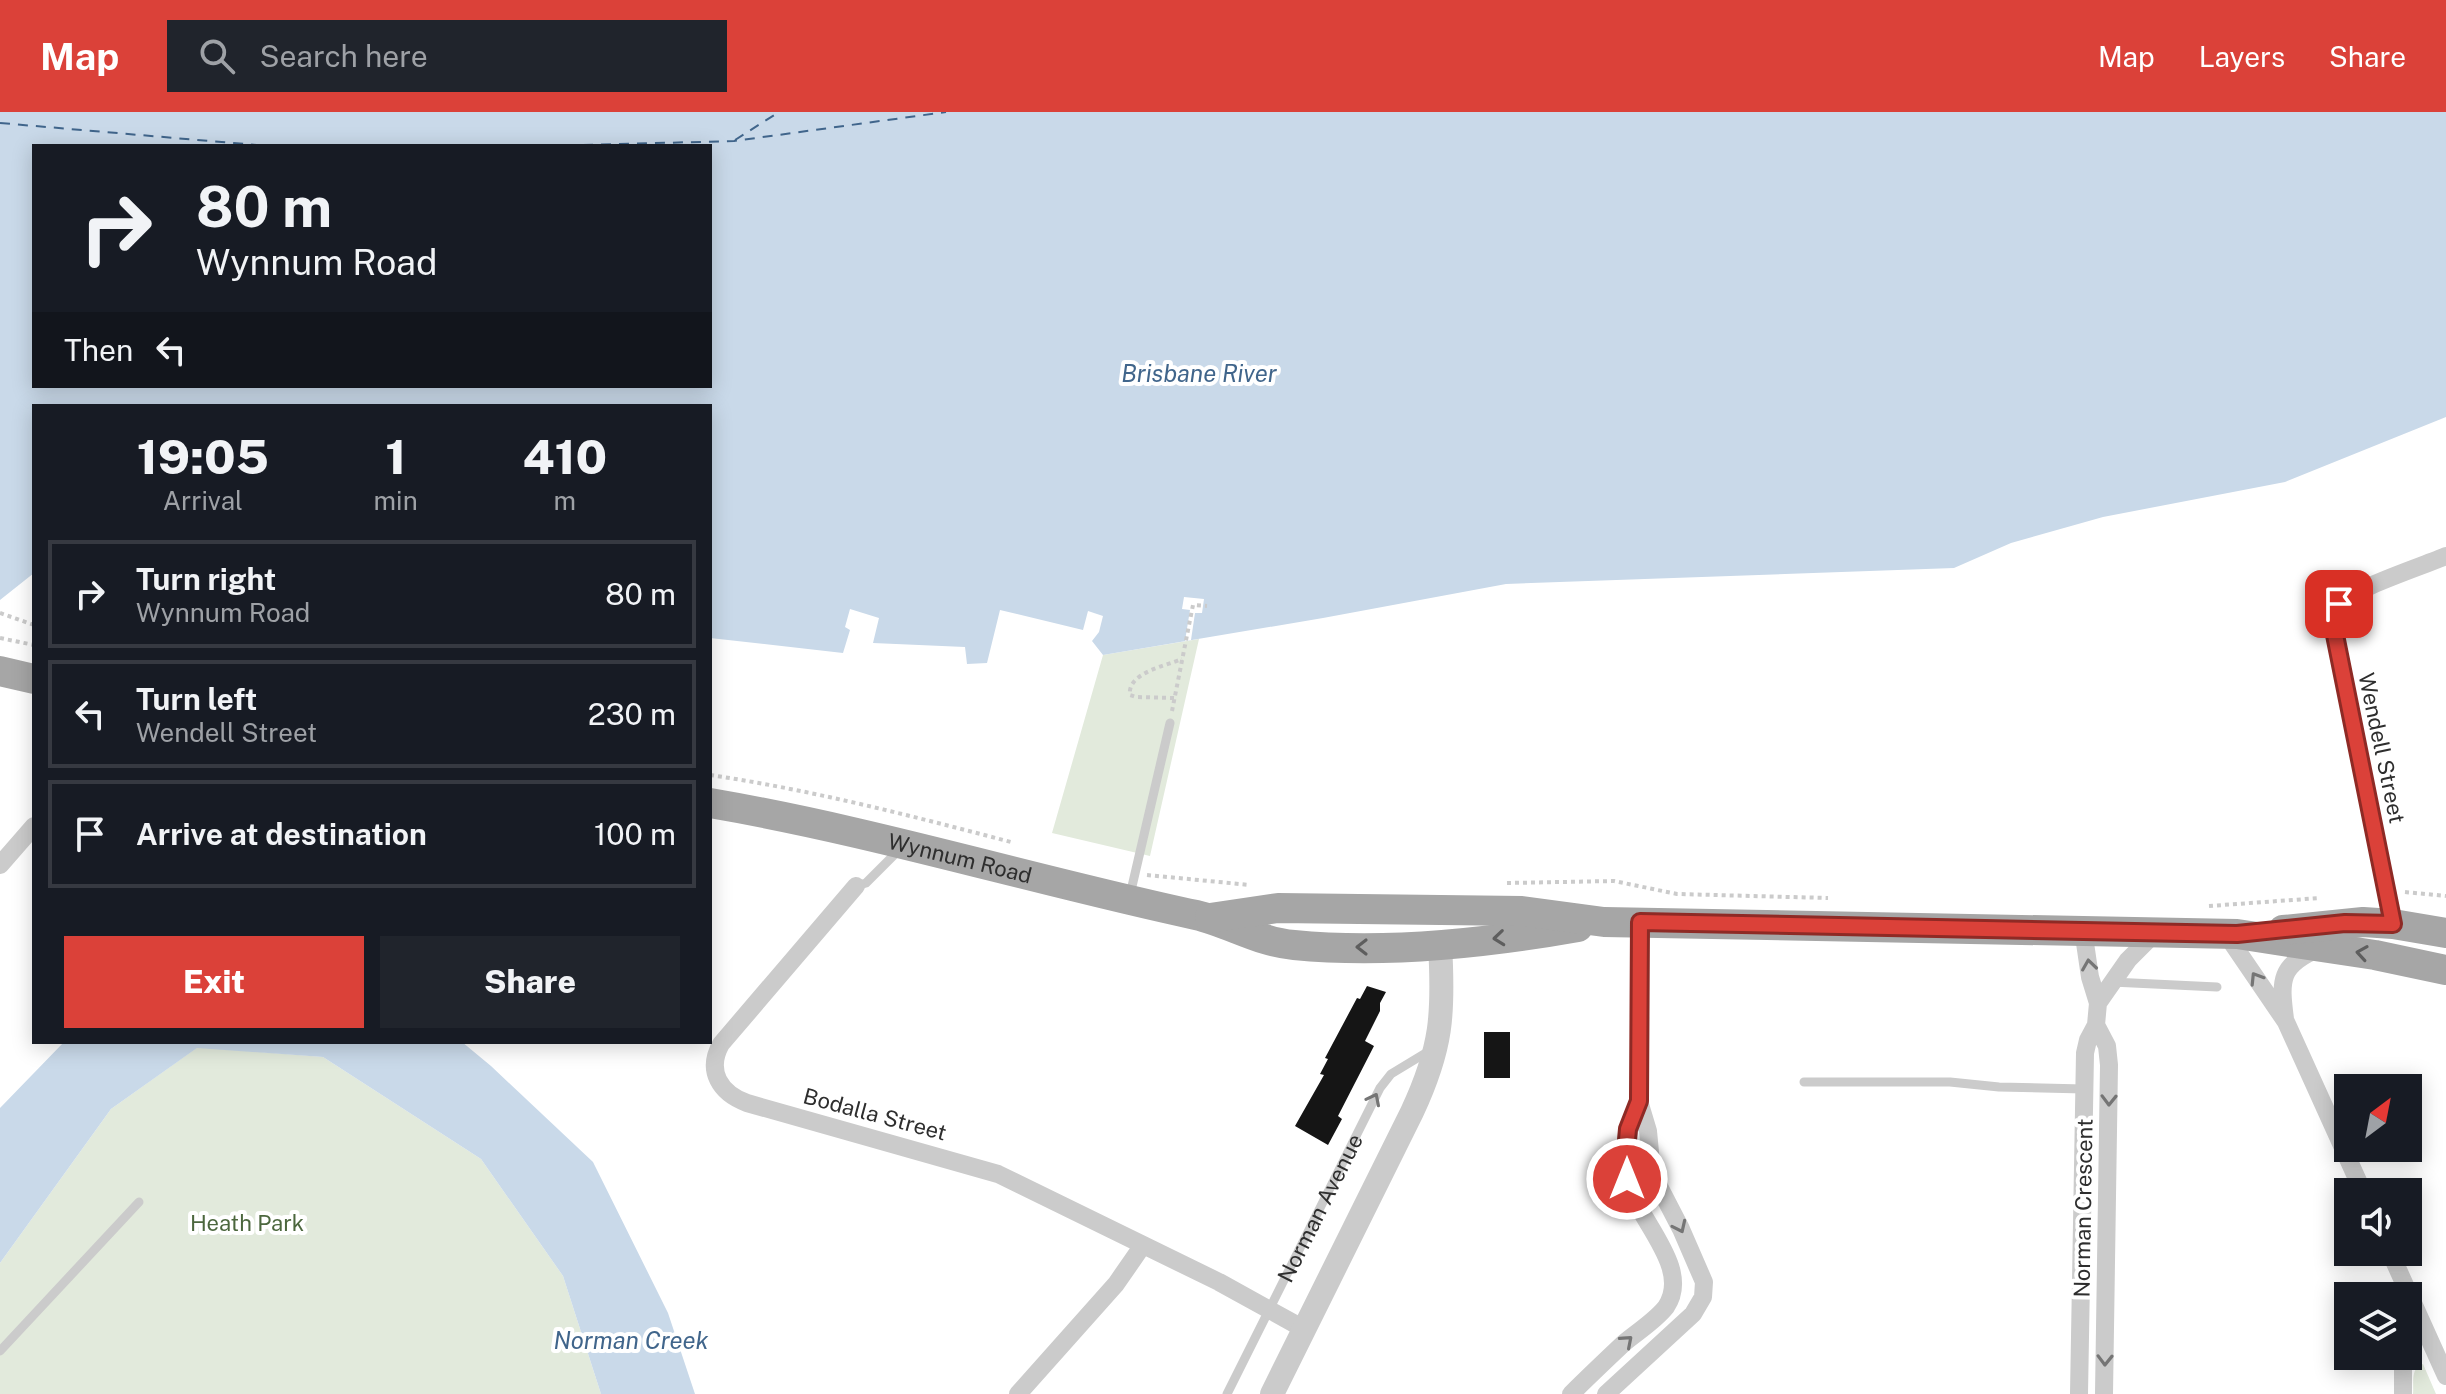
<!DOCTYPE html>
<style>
:root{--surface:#171b24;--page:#20242c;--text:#f1f3f6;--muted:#9ea1a6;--line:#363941;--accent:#db4139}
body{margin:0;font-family:"Public Sans",sans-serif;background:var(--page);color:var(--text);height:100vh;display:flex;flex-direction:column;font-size:30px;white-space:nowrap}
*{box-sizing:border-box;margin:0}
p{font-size:26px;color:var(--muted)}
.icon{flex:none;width:44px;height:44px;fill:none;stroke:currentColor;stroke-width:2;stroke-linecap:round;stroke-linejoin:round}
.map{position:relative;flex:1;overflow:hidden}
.drawer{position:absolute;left:32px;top:292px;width:680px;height:640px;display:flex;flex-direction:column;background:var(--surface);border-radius:0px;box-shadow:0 4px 20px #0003}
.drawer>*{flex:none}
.banner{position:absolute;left:32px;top:32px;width:680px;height:244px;border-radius:0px;box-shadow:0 4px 20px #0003;background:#171b24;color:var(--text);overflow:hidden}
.needle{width:52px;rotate:32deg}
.controls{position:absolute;left:2334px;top:962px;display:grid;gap:16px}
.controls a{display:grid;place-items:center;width:88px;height:88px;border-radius:0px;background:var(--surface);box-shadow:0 4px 20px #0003;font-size:40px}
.pin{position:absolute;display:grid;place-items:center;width:68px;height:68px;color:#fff;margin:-34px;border-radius:16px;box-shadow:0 4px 12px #0006}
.me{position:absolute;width:88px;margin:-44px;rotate:0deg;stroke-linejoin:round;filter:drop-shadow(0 0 6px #0008)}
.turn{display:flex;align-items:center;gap:28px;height:168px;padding:0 32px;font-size:36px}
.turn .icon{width:104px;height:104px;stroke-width:2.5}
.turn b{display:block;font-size:56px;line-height:68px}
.then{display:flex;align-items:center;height:76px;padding:0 32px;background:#0003;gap:16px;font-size:30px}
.eta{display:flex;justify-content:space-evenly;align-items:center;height:136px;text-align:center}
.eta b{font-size:48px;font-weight:800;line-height:56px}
.action{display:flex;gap:16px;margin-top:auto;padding:16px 32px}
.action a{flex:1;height:92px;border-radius:0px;background:var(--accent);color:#fff;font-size:32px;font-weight:800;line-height:92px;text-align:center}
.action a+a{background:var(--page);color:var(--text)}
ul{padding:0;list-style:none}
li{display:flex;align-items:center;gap:24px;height:108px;margin:0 16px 12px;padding:0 16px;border:4px solid var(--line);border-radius:0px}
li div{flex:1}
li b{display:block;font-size:30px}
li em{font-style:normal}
header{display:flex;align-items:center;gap:48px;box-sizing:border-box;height:112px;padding:0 40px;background:var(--accent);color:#fff}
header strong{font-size:38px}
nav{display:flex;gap:44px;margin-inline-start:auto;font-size:28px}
.search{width:560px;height:72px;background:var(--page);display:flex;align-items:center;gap:20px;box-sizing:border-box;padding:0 28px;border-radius:0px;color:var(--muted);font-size:30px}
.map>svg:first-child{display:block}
.green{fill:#e2eadc}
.water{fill:#c9d9e9;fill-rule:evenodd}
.pier{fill:#fff}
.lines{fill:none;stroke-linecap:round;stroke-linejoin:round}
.ferry{stroke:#40658b;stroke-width:2;stroke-dasharray:10 8;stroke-linecap:butt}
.building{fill:#151515}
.path{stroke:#cbcbcb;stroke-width:4;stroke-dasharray:4 4;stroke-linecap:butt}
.service{stroke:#cbcbcb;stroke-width:9}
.minor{stroke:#cbcbcb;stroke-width:18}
.tertiary{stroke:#cbcbcb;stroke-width:24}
.primary{stroke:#a6a6a6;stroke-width:30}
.oneway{stroke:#5e5e5e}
.oneway2{stroke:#757575}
.route-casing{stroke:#8e2a25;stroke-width:20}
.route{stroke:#db4139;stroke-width:14}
.labels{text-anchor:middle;stroke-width:8;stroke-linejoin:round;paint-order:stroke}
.street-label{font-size:22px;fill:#2e2e2e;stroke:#fff}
.park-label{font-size:22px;fill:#4c673e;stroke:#fff}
.water-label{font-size:24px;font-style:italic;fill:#40658b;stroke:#fff}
</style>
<header>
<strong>Map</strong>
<div class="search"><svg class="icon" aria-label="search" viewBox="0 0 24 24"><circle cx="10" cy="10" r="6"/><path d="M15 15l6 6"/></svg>Search here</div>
<nav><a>Map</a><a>Layers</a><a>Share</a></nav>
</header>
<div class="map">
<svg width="2446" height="1282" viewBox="0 0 2446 1282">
<rect width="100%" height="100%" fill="#fff"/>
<!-- green -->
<path class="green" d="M 1199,527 L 1150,744 L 1052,721 L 1103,543 Z
M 198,935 L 323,945 L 481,1047 L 563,1164 L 601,1282 L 0,1282 L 0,1151 L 111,997 Z
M 2423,1252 L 2436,1282 L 2413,1282 C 2414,1271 2410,1256 2423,1252 Z"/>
<!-- water -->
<path class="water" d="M 0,0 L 2446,0 L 2446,305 L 2285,370 L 2103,405 L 2011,431 L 1954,456 L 1506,472 L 1323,506 L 1103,543 L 1092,529 L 1099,520 L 1103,504 L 1088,499 L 1083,518 L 1000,498 L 987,551 L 967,552 L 965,535 L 873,531 L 879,506 L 850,497 L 845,515 L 850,518 L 843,541 L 710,526 L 710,294 L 34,294 L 34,461 L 0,488 ZM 34,34 L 710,34 L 710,274 L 34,274 Z
M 64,930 L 462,930 L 491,954 L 593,1050 L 668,1201 L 695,1282 L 601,1282 L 563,1164 L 481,1047 L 323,945 L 197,936 L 111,997 L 0,1151 L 0,996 Z"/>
<!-- pier -->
<path class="pier" d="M 1184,485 L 1204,487 L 1202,501 L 1195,501 L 1191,528 L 1185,529 L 1190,498 L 1182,497 Z"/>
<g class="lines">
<!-- ferry -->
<path class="ferry" d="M 0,11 L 268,34
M 735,28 L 779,0
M 547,34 L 734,29 L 946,0"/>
</g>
<!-- building -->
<path class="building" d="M 1367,874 L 1386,880 L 1380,891 L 1380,899 L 1365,929 L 1374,934 L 1338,1004 L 1342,1007 L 1328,1033 L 1295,1014 L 1324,963 L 1320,962 L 1328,947 L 1325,946 L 1357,886 L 1360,887 Z
M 1484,920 L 1510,920 L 1510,966 L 1484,966 Z"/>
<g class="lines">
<!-- path -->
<path class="path" d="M 0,501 L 34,513
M 0,526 L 34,533
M 1174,586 L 1136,585 L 1130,583 C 1127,561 1165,554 1182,547
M 1172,599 L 1193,493 L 1207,494
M 710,663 C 812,678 912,704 1011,730
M 1147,763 L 1250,773
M 1507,771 L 1614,769 L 1677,782 L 1828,786
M 2405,780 L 2446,784
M 2209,794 L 2320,786"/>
<!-- service -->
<g class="service">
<path d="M 856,774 L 866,771 L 900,737"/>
<path d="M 1130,783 L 1170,611"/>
<path d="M 2112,870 L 2217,875"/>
<path d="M 1804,970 L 1950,970 L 1999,975 L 2084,977"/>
<path d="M 0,1239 L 139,1090"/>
<path id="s1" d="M 1227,1282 L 1380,976 L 1391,962 L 1429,939"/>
</g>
<!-- minor -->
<path class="minor" d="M 0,753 L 34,714
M 856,774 L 721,932 C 706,959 720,981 747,991 L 998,1062 L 1219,1170 L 1304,1217
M 2393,812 L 2334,518 C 2333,510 2331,501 2337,494 C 2351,477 2423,454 2446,444
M 2076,818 L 2085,831 L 2090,865 L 2098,891 L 2096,913 L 2088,928 L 2085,941 L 2079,1282
M 2226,822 L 2286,910 L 2363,1080
M 2098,891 L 2128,848 L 2156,820
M 2285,907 C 2280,868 2279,853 2320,836
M 2096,913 L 2107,934 L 2109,953 L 2104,1282
M 2390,1140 L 2446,1264
M 1018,1282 L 1116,1172 L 1143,1133
M 1571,1282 C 1588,1265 1606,1248 1624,1231 C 1637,1220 1655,1209 1666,1195 C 1693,1155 1635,1106 1627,1067 C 1621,1040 1629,1013 1639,989
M 1606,1282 L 1693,1202 L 1703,1185 L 1704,1170 L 1681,1117 L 1652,1061 L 1648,1019 L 1639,989 L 1640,810
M 2403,1282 L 2403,1244"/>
<!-- tertiary -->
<path class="tertiary" d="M 1272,1282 L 1412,1000 C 1442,936 1444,902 1440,832"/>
<!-- primary -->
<g class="primary">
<path d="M 0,559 L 34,567"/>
<path id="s2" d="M 710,691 C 874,719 1033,768 1196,803 C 1230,811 1259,830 1294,833 C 1386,842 1488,831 1578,815"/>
<path d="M 1210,806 L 1278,796 L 1522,799 L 1604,810 L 2237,822 L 2375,843 L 2446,858"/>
<path d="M 2283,818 L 2363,810 L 2393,812 L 2446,821"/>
</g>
</g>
<!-- one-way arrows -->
<defs><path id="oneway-chevron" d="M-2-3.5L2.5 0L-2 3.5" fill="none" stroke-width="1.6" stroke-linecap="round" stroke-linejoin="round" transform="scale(2)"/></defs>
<g class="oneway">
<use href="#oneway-chevron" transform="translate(1499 826) rotate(174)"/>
<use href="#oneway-chevron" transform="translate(1362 835) rotate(180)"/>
<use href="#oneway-chevron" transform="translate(2362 841) rotate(-171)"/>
</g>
<g class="oneway2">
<use href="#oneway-chevron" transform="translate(2089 853) rotate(-98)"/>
<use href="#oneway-chevron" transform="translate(2256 866) rotate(-122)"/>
<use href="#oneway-chevron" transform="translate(1374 987) rotate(-63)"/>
<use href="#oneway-chevron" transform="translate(2109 988) rotate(91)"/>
<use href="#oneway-chevron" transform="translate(1680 1115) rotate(65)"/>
<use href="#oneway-chevron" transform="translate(1627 1229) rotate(-41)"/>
<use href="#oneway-chevron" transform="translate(2105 1248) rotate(91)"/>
</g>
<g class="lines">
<defs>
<path id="route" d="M 1627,1067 L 1625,1050 L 1628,1017 L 1639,989 L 1640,810 L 2237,822 L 2345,811 L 2393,812 L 2334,518 L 2333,501 L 2339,492"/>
</defs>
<!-- route casing -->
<use href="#route" class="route-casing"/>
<!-- route -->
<use href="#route" class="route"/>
</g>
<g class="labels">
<!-- street labels -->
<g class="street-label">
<text transform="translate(2382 636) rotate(78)" y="8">Wendell Street</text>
<text dy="8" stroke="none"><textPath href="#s2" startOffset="256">Wynnum Road</textPath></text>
<text transform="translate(875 1002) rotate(15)" y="8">Bodalla Street</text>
<text dy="8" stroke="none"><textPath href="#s1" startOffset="208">Norman Avenue</textPath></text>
<text transform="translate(2083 1096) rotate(-89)" y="8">Norman Crescent</text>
</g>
<!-- park labels -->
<g class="park-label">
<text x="247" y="1119">Heath Park</text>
</g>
<!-- water labels -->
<g class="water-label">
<text x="1199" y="270">Brisbane River</text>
<text x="631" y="1237">Norman Creek</text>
</g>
</g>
</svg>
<div class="controls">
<a><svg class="needle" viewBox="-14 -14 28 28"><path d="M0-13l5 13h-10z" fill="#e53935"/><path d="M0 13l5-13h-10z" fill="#9ea1a6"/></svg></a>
<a><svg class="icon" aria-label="sound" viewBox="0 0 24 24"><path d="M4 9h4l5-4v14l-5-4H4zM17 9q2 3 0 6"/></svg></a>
<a><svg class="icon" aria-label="layers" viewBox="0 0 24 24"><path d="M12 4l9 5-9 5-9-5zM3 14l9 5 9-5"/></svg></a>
</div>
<div class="pin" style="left:2339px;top:492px;background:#d93025"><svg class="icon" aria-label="arrive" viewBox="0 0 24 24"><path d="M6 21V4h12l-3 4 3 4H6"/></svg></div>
<svg class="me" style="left:1627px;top:1067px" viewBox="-20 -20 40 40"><circle r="17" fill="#db4139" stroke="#fff" stroke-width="3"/><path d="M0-11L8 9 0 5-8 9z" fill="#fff"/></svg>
<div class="banner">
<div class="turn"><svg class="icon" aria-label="right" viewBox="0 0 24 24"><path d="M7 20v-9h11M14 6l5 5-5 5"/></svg><div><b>80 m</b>Wynnum Road</div></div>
<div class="then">Then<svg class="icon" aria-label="left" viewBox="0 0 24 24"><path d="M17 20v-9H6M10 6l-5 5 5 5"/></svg></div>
</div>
<section class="drawer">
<div class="eta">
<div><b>19:05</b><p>Arrival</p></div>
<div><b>1</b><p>min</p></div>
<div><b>410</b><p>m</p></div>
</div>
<ul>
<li><svg class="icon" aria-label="right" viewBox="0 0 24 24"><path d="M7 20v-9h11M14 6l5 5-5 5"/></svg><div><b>Turn right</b><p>Wynnum Road</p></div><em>80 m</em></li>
<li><svg class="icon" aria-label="left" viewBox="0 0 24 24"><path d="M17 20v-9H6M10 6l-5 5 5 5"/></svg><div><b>Turn left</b><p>Wendell Street</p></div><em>230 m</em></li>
<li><svg class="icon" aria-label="arrive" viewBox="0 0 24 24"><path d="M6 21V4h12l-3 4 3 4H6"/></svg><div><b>Arrive at destination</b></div><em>100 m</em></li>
</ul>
<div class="action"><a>Exit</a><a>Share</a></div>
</section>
</div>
